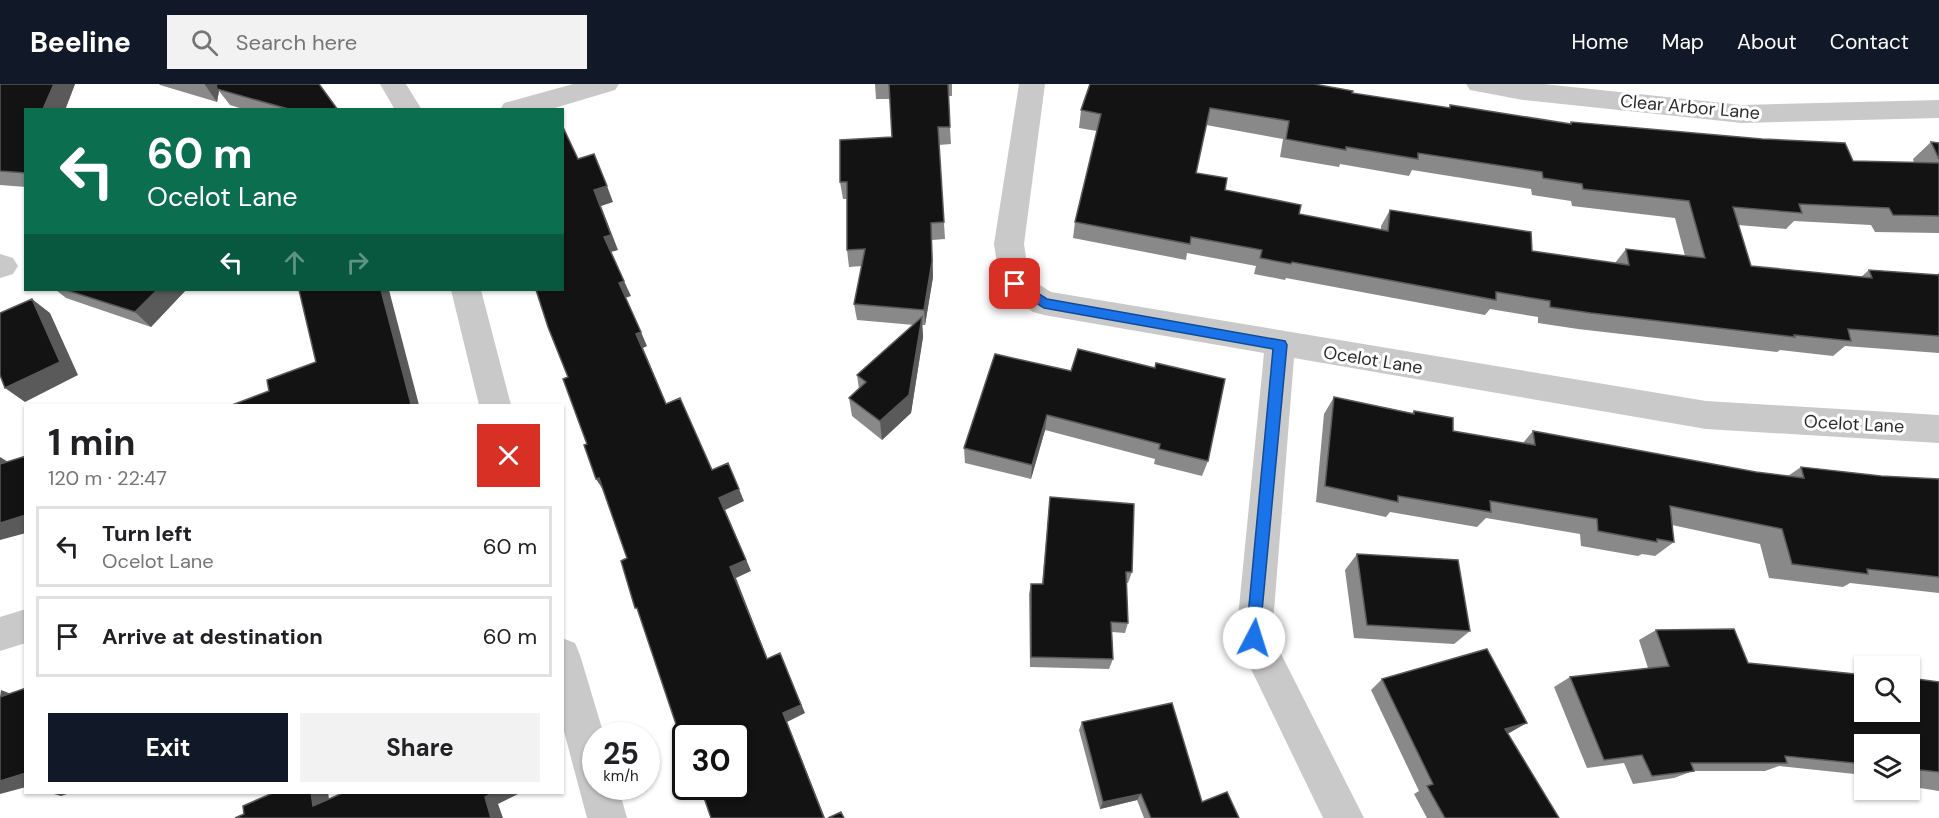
<!DOCTYPE html>
<meta charset="utf-8">
<style>
:root{--surface:#fff;--page:#f2f2f2;--text:#202124;--muted:#757577;--line:#e0e0e0;--accent:#111827}
body{margin:0;font-family:"DM Sans",sans-serif;background:var(--page);color:var(--text);height:100vh;display:flex;flex-direction:column;font-size:22px;white-space:nowrap}
*{box-sizing:border-box;margin:0}
p{font-size:20px;color:var(--muted)}
.icon{flex:none;width:33px;height:33px;fill:none;stroke:currentColor;stroke-width:2;stroke-linecap:round;stroke-linejoin:round}
.map{position:relative;flex:1;overflow:hidden}
.sheet{position:absolute;left:24px;top:320px;width:540px;height:390px;display:flex;flex-direction:column;background:var(--surface);border-radius:0px;box-shadow:0 2px 4px #0004}
.sheet>*{flex:none}
.banner{position:absolute;left:24px;top:24px;width:540px;height:183px;border-radius:0px;box-shadow:0 2px 4px #0004;background:#0b6e4f;color:#fff;overflow:hidden}
.controls{position:absolute;left:1854px;top:572px;display:grid;gap:12px}
.controls a{display:grid;place-items:center;width:66px;height:66px;border-radius:0px;background:var(--surface);box-shadow:0 2px 4px #0004;font-size:30px}
.speed{position:absolute;left:582px;top:638px;display:flex;gap:12px;font-size:30px;font-weight:700;text-align:center}
.speed>*{display:grid;place-content:center;width:78px;height:78px;border-radius:50%;background:var(--surface);box-shadow:0 2px 4px #0004;line-height:1}
.speed small{font-size:15px;font-weight:400}
.speed .limit{border:3px solid #111;border-radius:9px;background:#fff;color:#111}
.pin{position:absolute;display:grid;place-items:center;width:51px;height:51px;color:#fff;margin:-26px;border-radius:12px;box-shadow:0 3px 9px #0006}
.me{position:absolute;width:66px;margin:-33px;rotate:5deg;stroke-linejoin:round;filter:drop-shadow(0 0 4px #0008)}
.turn{display:flex;align-items:center;gap:21px;height:126px;padding:0 24px;font-size:27px}
.turn .icon{width:78px;height:78px;stroke-width:2.5}
.turn b{display:block;font-size:42px;line-height:51px}
.lanes{display:flex;align-items:center;height:57px;padding:0 24px;background:#0003;justify-content:center;gap:30px;direction:ltr}
.lanes .off{opacity:.35}
.round{display:grid;place-items:center;flex:none;width:63px;height:63px;border-radius:0px;background:var(--page)}
.head{display:flex;align-items:center;justify-content:space-between;height:102px;padding:0 24px}
h1{font-size:36px;font-weight:700;line-height:45px}
.action{display:flex;gap:12px;margin-top:auto;padding:12px 24px}
.action a{flex:1;height:69px;border-radius:0px;background:var(--accent);color:#fff;font-size:24px;font-weight:700;line-height:69px;text-align:center}
.action a+a{background:var(--page);color:var(--text)}
ul{padding:0;list-style:none}
li{display:flex;align-items:center;gap:18px;height:81px;margin:0 12px 9px;padding:0 12px;border:3px solid var(--line);border-radius:0px}
li div{flex:1}
li b{display:block;font-size:22px}
li em{font-style:normal}
header{display:flex;align-items:center;gap:36px;box-sizing:border-box;height:84px;padding:0 30px;background:var(--accent);color:#fff}
header strong{font-size:28px}
nav{display:flex;gap:33px;margin-inline-start:auto;font-size:21px}
.search{width:420px;height:54px;background:var(--page);display:flex;align-items:center;gap:15px;box-sizing:border-box;padding:0 21px;border-radius:0px;color:var(--muted);font-size:22px}
.map>svg:first-child{display:block}
.lines{fill:none;stroke-linecap:round;stroke-linejoin:round}
.minor{fill:#c9c9c9;fill-rule:evenodd}
.wall{fill:#898989;fill-rule:evenodd}
.shaded-wall{fill:#5a5a5a}
.building{fill:#131313;stroke:#5a5a5a;stroke-width:1.5;fill-rule:evenodd}
.route{fill:#1a73e8;stroke:#114b97;stroke-width:1.5}
.labels{text-anchor:middle;stroke-width:6;stroke-linejoin:round;paint-order:stroke}
.street-label{font-size:18px;fill:#2c2c2c;stroke:#fff}
</style>
<header>
<strong>Beeline</strong>
<div class="search"><svg class="icon" aria-label="search" viewBox="0 0 24 24"><circle cx="10" cy="10" r="6"/><path d="M15 15l6 6"/></svg>Search here</div>
<nav><a>Home</a><a>Map</a><a>About</a><a>Contact</a></nav>
</header>
<div class="map">
<svg width="1939" height="734" viewBox="0 0 1939 734">
<rect width="100%" height="100%" fill="#fff"/>
<g class="lines">
<!-- minor -->
<path class="minor" d="M 380,0 L 406,0 L 422,26 L 395,26 Z
M 573,0 L 619,0 L 615,6 L 548,26 L 500,26 L 504,19 Z
M 1019,0 L 1045,0 L 1024,160 L 1029,194 L 1051,208 L 1706,317 L 1939,331 L 1939,359 L 1706,345 L 1294,274 L 1272,552 L 1364,734 L 1323,734 L 1236,554 L 1264,269 L 1044,231 L 1033,228 L 1004,208 L 1000,200 L 994,160 Z
M 1466,0 L 1544,0 L 1742,21 L 1939,16 L 1939,34 L 1742,39 L 1523,16 L 1470,6 Z
M 0,170 L 13,174 L 18,182 L 13,190 L 0,194 Z
M 451,206 L 481,206 L 511,321 L 479,321 Z
M 26,525 L 26,559 L 0,567 L 0,533 Z
M 562,554 L 575,559 L 580,571 L 604,651 L 596,651 L 596,702 L 618,702 L 627,734 L 587,734 L 562,640 Z"/>
</g>
<!-- wall -->
<path class="wall" d="M 0,0 L 75,0 L 65,26 L 26,26 L 26,103 L 0,101 Z
M 159,0 L 319,0 L 338,26 L 246,26 L 230,21 L 219,7 L 217,18 L 160,1 Z
M 875,0 L 952,0 L 952,12 L 948,12 L 951,60 L 939,61 L 945,155 L 932,156 L 933,193 L 925,241 L 922,241 L 923,253 L 911,329 L 882,356 L 852,332 L 849,314 L 859,305 L 857,291 L 914,241 L 857,236 L 854,220 L 862,182 L 849,183 L 847,166 L 847,115 L 843,115 L 840,98 L 892,53 L 890,15 L 876,15 Z
M 1352,9 L 1449,24 L 1450,21 L 1569,40 L 1571,38 L 1853,77 L 1914,79 L 1913,75 L 1931,58 L 1939,59 L 1939,149 L 1875,148 L 1871,141 L 1794,137 L 1786,145 L 1738,141 L 1751,182 L 1861,193 L 1869,186 L 1936,191 L 1939,189 L 1939,269 L 1845,262 L 1833,272 L 1780,266 L 1777,268 L 1578,245 L 1538,239 L 1538,233 L 1490,225 L 1485,231 L 1286,194 L 1285,196 L 1254,190 L 1256,182 L 1187,169 L 1186,176 L 1073,154 L 1075,138 L 1097,47 L 1079,44 L 1081,26 ZM 1206,41 L 1283,55 L 1280,73 L 1339,83 L 1340,80 L 1409,92 L 1412,86 L 1531,105 L 1532,111 L 1571,117 L 1572,122 L 1675,134 L 1685,172 L 1626,165 L 1615,179 L 1532,167 L 1390,126 L 1381,142 L 1381,146 L 1299,130 L 1225,106 L 1196,89 Z
M 56,206 L 183,206 L 185,207 L 151,243 L 66,214 Z
M 995,270 L 1208,377 L 1202,392 L 1154,380 L 1155,375 L 1045,346 L 1031,395 L 965,379 L 964,364 Z
M 1334,313 L 1412,329 L 1414,327 L 1453,347 L 1523,359 L 1533,347 L 1756,388 L 1788,392 L 1801,383 L 1881,392 L 1939,395 L 1939,509 L 1850,499 L 1843,503 L 1769,494 L 1760,460 L 1672,441 L 1674,458 L 1655,472 L 1642,470 L 1638,472 L 1581,462 L 1580,450 L 1486,434 L 1477,443 L 1390,428 L 1386,433 L 1316,418 L 1324,330 Z
M 1050,413 L 1132,488 L 1128,499 L 1126,499 L 1128,539 L 1125,549 L 1112,548 L 1113,575 L 1109,585 L 1030,583 L 1029,510 L 1031,500 L 1042,500 Z
M 1357,470 L 1470,547 L 1454,560 L 1354,554 L 1345,486 Z
M 1656,546 L 1748,579 L 1939,598 L 1939,707 L 1920,704 L 1918,696 L 1910,695 L 1910,660 L 1864,660 L 1864,691 L 1779,682 L 1765,687 L 1693,687 L 1674,694 L 1633,700 L 1624,679 L 1587,684 L 1554,603 L 1570,593 L 1648,584 L 1639,556 Z
M 1382,595 L 1511,648 L 1507,650 L 1559,734 L 1427,734 L 1414,710 L 1419,707 L 1371,606 Z
M 1082,638 L 1202,718 L 1239,734 L 1144,734 L 1137,716 L 1100,725 L 1079,646 Z"/>
<!-- shaded-wall -->
<path class="shaded-wall" d="M 54,0 L 75,0 L 65,26 L 43,25 Z
M 205,0 L 219,0 L 217,5 L 219,7 L 217,18 L 205,1 Z
M 607,102 L 613,118 L 601,122 L 618,166 L 611,168 L 604,153 L 594,106 Z
M 931,139 L 933,193 L 925,241 L 924,226 Z
M 624,197 L 631,212 L 625,214 L 619,199 Z
M 157,206 L 183,206 L 185,207 L 151,243 L 135,228 Z
M 381,206 L 389,206 L 419,321 L 408,321 Z
M 32,215 L 50,229 L 78,291 L 25,318 L 5,304 Z
M 922,233 L 923,253 L 911,329 L 882,356 L 880,337 Z
M 641,248 L 647,262 L 643,264 L 672,333 L 636,250 Z
M 1047,331 L 1045,346 L 1031,395 L 1032,381 Z
M 0,373 L 18,384 L 0,385 Z
M 599,394 L 604,407 L 596,395 Z
M 739,405 L 744,417 L 725,426 L 751,487 L 736,494 L 771,584 L 767,575 L 730,483 L 719,414 Z
M 26,431 L 26,449 L 0,456 L 0,439 Z
M 780,569 L 805,629 L 787,638 L 825,734 L 824,734 L 783,629 Z
M 1,606 L 24,615 L 0,613 Z
M 1527,639 L 1511,648 L 1489,655 L 1505,645 Z
M 26,689 L 26,703 L 0,710 L 0,697 Z
M 47,708 L 73,708 L 61,712 Z
M 311,708 L 328,708 L 331,729 L 313,722 Z
M 494,708 L 522,708 L 498,720 L 503,734 L 491,734 L 485,713 Z
M 1141,710 L 1137,716 L 1100,725 L 1103,718 Z"/>
<!-- building -->
<path class="building" d="M 0,0 L 54,0 L 43,25 L 55,26 L 26,26 L 26,89 L 0,87 Z
M 216,0 L 319,0 L 338,26 L 292,26 L 217,5 Z
M 889,0 L 948,0 L 950,43 L 938,43 L 944,138 L 931,139 L 932,177 L 924,226 L 854,220 L 865,165 L 847,166 L 847,98 L 840,98 L 840,56 L 892,53 Z
M 1090,0 L 1314,0 L 1353,7 L 1352,9 L 1450,24 L 1450,21 L 1571,40 L 1571,38 L 1762,55 L 1845,59 L 1853,77 L 1939,79 L 1939,132 L 1893,131 L 1889,124 L 1799,120 L 1802,129 L 1733,123 L 1751,182 L 1872,194 L 1869,186 L 1939,191 L 1939,252 L 1848,245 L 1851,257 L 1794,251 L 1795,253 L 1591,229 L 1550,223 L 1550,217 L 1496,208 L 1496,216 L 1292,178 L 1291,180 L 1260,174 L 1262,166 L 1191,153 L 1190,160 L 1075,138 L 1101,30 L 1081,26 ZM 1210,24 L 1289,37 L 1286,55 L 1346,66 L 1346,63 L 1418,75 L 1418,69 L 1542,88 L 1543,94 L 1582,100 L 1583,105 L 1689,117 L 1705,174 L 1626,165 L 1629,181 L 1532,167 L 1531,148 L 1390,126 L 1388,147 L 1299,130 L 1301,121 L 1225,106 L 1227,94 L 1196,89 Z
M 562,41 L 578,75 L 594,70 L 607,102 L 594,106 L 611,151 L 604,153 L 624,197 L 619,199 L 641,248 L 636,250 L 666,320 L 680,314 L 712,386 L 728,379 L 739,405 L 719,414 L 746,476 L 730,483 L 767,575 L 780,569 L 801,621 L 783,629 L 824,734 L 711,734 L 700,702 L 736,702 L 736,651 L 686,651 L 686,670 L 637,524 L 635,524 L 621,477 L 627,474 L 599,394 L 596,395 L 584,361 L 587,360 L 563,295 L 568,293 L 548,243 L 536,206 L 562,206 Z
M 1931,58 L 1939,59 L 1939,75 Z
M 66,206 L 157,206 L 135,228 Z
M 299,206 L 381,206 L 411,320 L 408,321 L 232,321 L 269,307 L 267,296 L 316,278 Z
M 32,215 L 60,278 L 5,304 L 0,291 L 0,229 Z
M 922,233 L 909,311 L 880,337 L 849,314 L 866,298 L 857,291 Z
M 1078,265 L 1155,284 L 1156,279 L 1225,295 L 1208,377 L 1159,365 L 1160,360 L 1047,331 L 1032,381 L 964,364 L 995,270 L 1071,287 Z
M 1334,313 L 1414,330 L 1414,327 L 1453,334 L 1453,347 L 1535,361 L 1533,347 L 1756,388 L 1804,394 L 1801,383 L 1881,392 L 1939,395 L 1939,493 L 1867,485 L 1868,490 L 1792,480 L 1782,445 L 1670,422 L 1674,458 L 1657,455 L 1657,458 L 1598,447 L 1597,435 L 1490,417 L 1491,428 L 1398,412 L 1398,418 L 1325,402 Z
M 26,372 L 26,431 L 0,439 L 0,380 Z
M 1050,413 L 1134,420 L 1132,488 L 1126,488 L 1128,539 L 1111,538 L 1113,575 L 1031,573 L 1031,500 L 1043,500 Z
M 1357,470 L 1458,476 L 1470,547 L 1367,541 Z
M 1734,545 L 1748,579 L 1864,591 L 1864,627 L 1910,627 L 1910,594 L 1939,598 L 1939,688 L 1910,685 L 1910,660 L 1864,660 L 1864,680 L 1785,672 L 1787,679 L 1691,679 L 1694,687 L 1652,692 L 1642,671 L 1604,676 L 1570,593 L 1669,582 L 1656,546 Z
M 1487,565 L 1527,639 L 1505,645 L 1559,734 L 1445,734 L 1427,702 L 1433,700 L 1382,595 Z
M 26,604 L 26,689 L 0,697 L 0,613 Z
M 1172,619 L 1202,718 L 1227,708 L 1239,734 L 1151,734 L 1141,710 L 1103,718 L 1082,638 Z
M 275,708 L 311,708 L 313,722 L 345,708 L 494,708 L 485,713 L 491,734 L 235,734 L 244,730 L 243,722 Z
M 841,728 L 844,734 L 828,734 Z"/>
<!-- route -->
<path class="route" d="M 1015,195 L 1047,215 L 1285,257 L 1287,261 L 1259,559 L 1254,561 L 1248,559 L 1246,554 L 1273,265 L 1044,224 L 1011,203 L 1009,200 L 1011,196 Z"/>
<g class="labels">
<!-- street labels -->
<g class="street-label">
<text transform="translate(1690 23) rotate(5)" y="6">Clear Arbor Lane</text>
<text transform="translate(1373 276) rotate(9)" y="6">Ocelot Lane</text>
<text transform="translate(1854 340) rotate(3)" y="6">Ocelot Lane</text>
</g>
</g>
</svg>
<div class="controls">
<a><svg class="icon" aria-label="search" viewBox="0 0 24 24"><circle cx="10" cy="10" r="6"/><path d="M15 15l6 6"/></svg></a>
<a><svg class="icon" aria-label="layers" viewBox="0 0 24 24"><path d="M12 4l9 5-9 5-9-5zM3 14l9 5 9-5"/></svg></a>
</div>
<div class="speed"><div>25<small>km/h</small></div><div class="limit">30</div></div>
<div class="pin" style="left:1015px;top:200px;background:#d93025"><svg class="icon" aria-label="arrive" viewBox="0 0 24 24"><path d="M6 21V4h12l-3 4 3 4H6"/></svg></div>
<svg class="me" style="left:1254px;top:554px" viewBox="-20 -20 40 40"><circle r="19" fill="#fff"/><path d="M0-13L10 11 0 6-10 11z" fill="#1a73e8"/></svg>
<div class="banner">
<div class="turn"><svg class="icon" aria-label="left" viewBox="0 0 24 24"><path d="M17 20v-9H6M10 6l-5 5 5 5"/></svg><div><b>60 m</b>Ocelot Lane</div></div>
<div class="lanes"><svg class="icon" aria-label="left" viewBox="0 0 24 24"><path d="M17 20v-9H6M10 6l-5 5 5 5"/></svg><svg class="icon off" aria-label="ahead" viewBox="0 0 24 24"><path d="M12 20V5M6 11l6-6 6 6"/></svg><svg class="icon off" aria-label="right" viewBox="0 0 24 24"><path d="M7 20v-9h11M14 6l5 5-5 5"/></svg></div>
</div>
<section class="sheet">
<div class="head"><div><h1>1 min</h1><p>120 m · 22:47</p></div><a class="round" style="background:#d93025;color:#fff"><svg class="icon" aria-label="close" viewBox="0 0 24 24"><path d="M6 6l12 12M18 6L6 18"/></svg></a></div>
<ul>
<li><svg class="icon" aria-label="left" viewBox="0 0 24 24"><path d="M17 20v-9H6M10 6l-5 5 5 5"/></svg><div><b>Turn left</b><p>Ocelot Lane</p></div><em>60 m</em></li>
<li><svg class="icon" aria-label="arrive" viewBox="0 0 24 24"><path d="M6 21V4h12l-3 4 3 4H6"/></svg><div><b>Arrive at destination</b></div><em>60 m</em></li>
</ul>
<div class="action"><a>Exit</a><a>Share</a></div>
</section>
</div>
